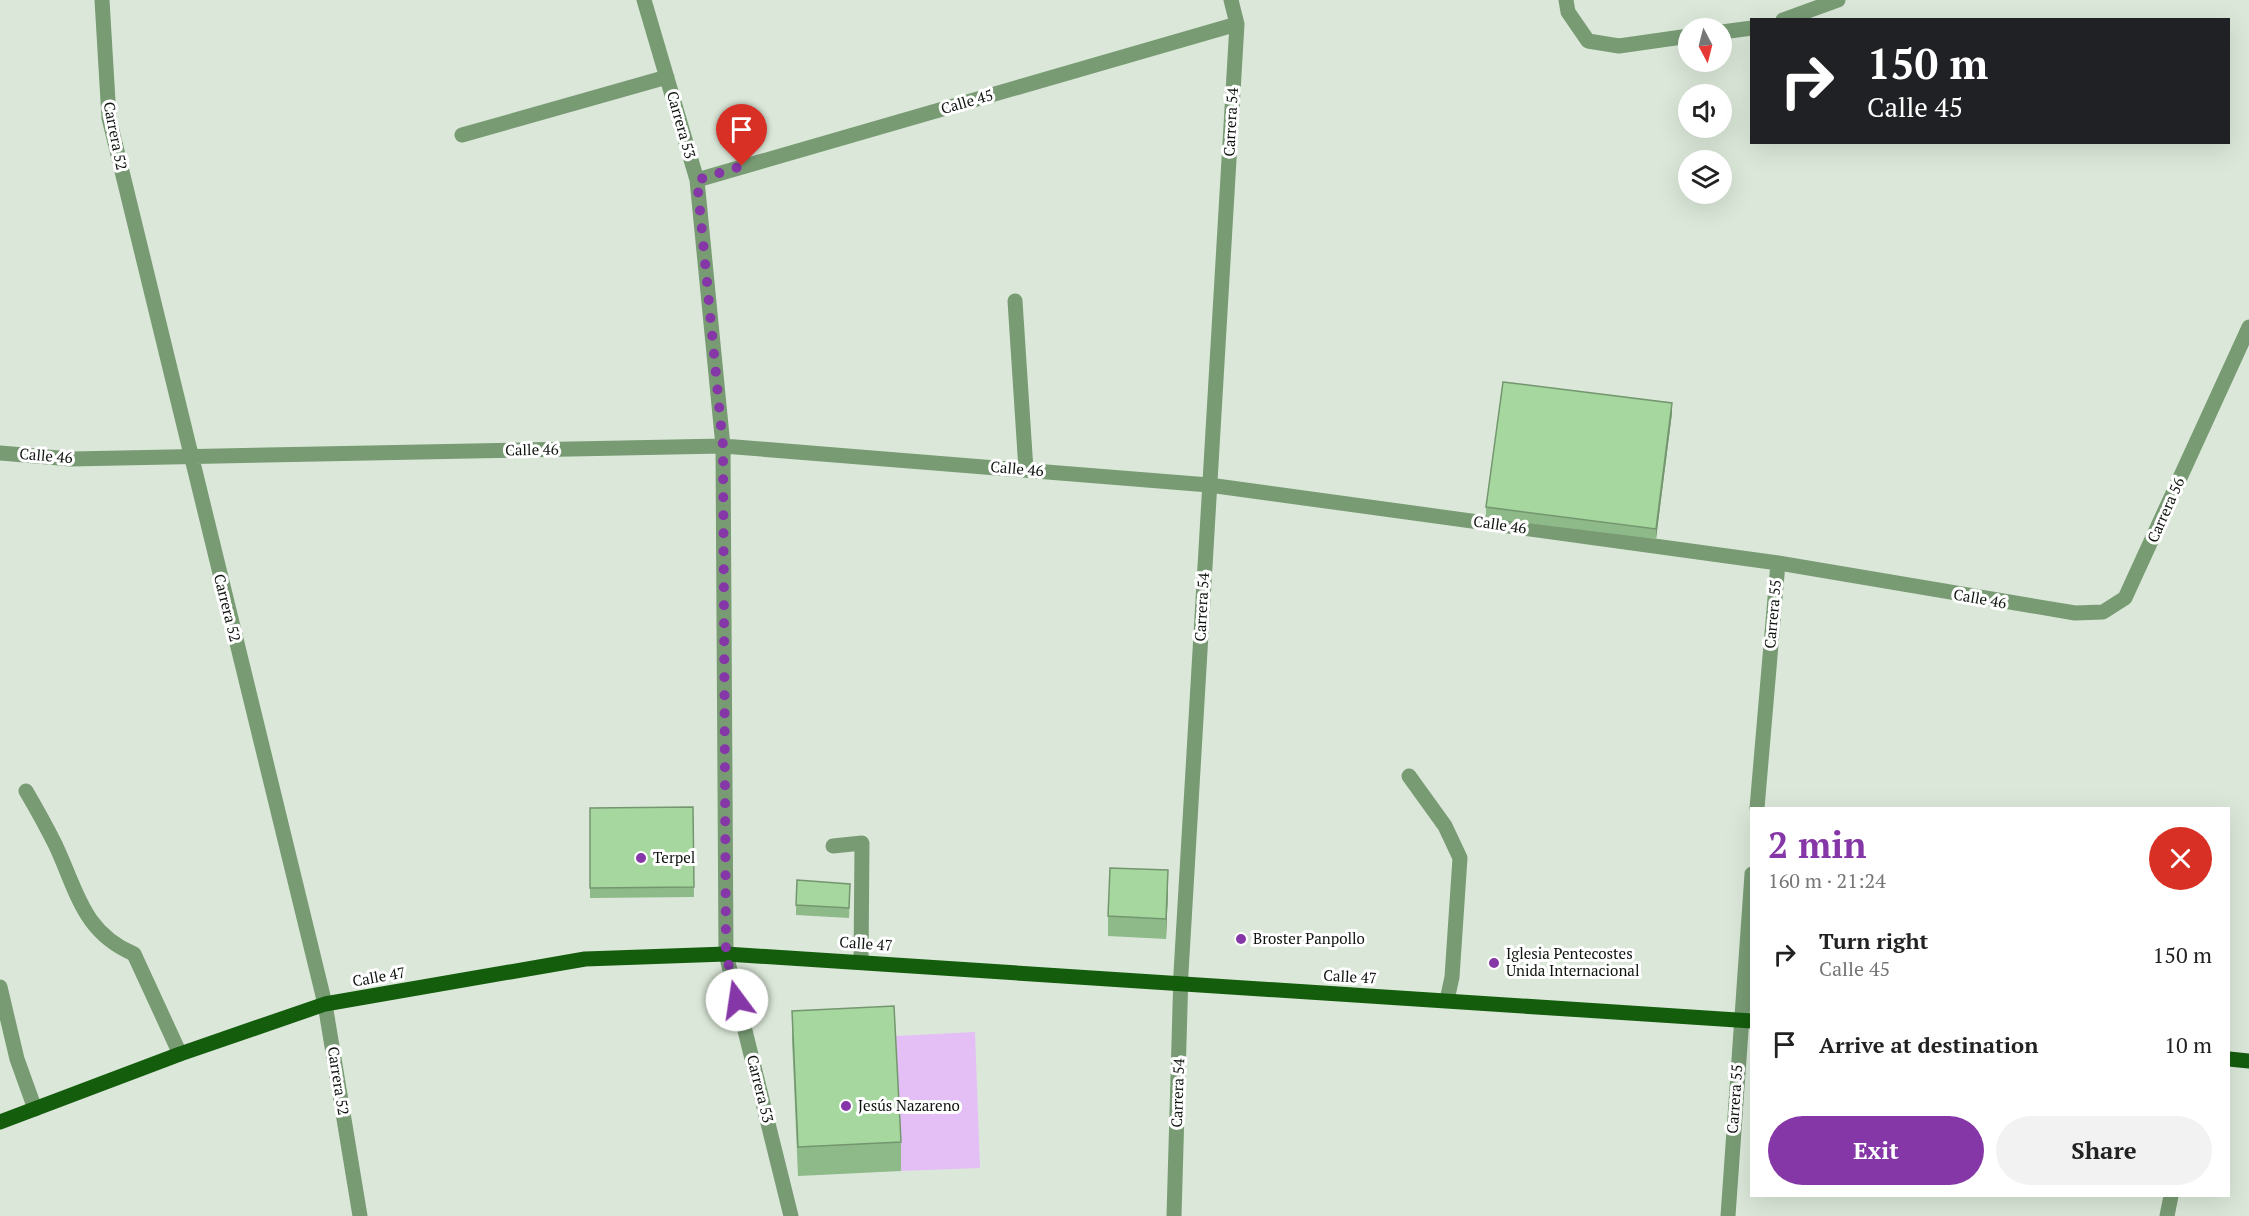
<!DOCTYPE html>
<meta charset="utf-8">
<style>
:root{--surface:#fff;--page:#f2f2f2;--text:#222;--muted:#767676;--accent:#8637a7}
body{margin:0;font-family:"PT Serif",serif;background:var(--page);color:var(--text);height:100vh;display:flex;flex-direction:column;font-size:22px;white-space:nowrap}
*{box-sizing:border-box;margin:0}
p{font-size:20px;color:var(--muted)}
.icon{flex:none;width:33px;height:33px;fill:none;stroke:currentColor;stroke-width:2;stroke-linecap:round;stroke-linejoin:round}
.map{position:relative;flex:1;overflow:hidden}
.details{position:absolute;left:1750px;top:807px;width:480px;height:390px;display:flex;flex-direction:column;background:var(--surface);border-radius:0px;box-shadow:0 6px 24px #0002}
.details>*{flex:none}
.guide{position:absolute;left:1750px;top:18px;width:480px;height:126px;border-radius:0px;box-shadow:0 6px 24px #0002;background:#202124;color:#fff;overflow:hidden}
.needle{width:39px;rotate:173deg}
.buttons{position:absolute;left:1678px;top:18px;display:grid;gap:12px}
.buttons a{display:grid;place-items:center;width:54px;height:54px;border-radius:50%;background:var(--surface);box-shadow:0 6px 24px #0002;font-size:30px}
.pin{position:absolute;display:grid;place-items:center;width:51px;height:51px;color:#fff;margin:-62px -26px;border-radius:50% 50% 50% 0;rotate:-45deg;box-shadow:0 0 6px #0007}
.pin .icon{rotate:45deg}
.me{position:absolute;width:66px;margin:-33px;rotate:346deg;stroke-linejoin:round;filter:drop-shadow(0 0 4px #0008)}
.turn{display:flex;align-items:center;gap:21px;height:126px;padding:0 18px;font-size:27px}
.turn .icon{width:78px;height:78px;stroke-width:2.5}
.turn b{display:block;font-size:42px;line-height:51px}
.round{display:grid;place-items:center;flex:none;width:63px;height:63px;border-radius:32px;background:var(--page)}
.head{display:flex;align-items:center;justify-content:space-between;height:102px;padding:0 18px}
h1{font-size:36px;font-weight:700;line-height:45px;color:var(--accent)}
.action{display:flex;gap:12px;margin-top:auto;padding:12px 18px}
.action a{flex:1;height:69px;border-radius:36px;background:var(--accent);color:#fff;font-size:24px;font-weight:700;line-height:69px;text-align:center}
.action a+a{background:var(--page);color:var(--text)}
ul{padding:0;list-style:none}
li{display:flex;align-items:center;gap:18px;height:90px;padding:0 18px}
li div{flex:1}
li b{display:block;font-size:22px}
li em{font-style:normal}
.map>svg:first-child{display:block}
.green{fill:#e3bff5}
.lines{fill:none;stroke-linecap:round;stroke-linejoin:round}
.minor{stroke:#789b74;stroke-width:15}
.major{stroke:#145d0d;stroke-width:15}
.wall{fill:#8eb989}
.shaded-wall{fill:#74966f}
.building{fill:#a5d79f;stroke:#74966f;stroke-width:1.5}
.route{stroke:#8637a7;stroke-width:10;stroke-dasharray:0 18}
.poi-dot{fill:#8637a7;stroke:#fff;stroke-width:2}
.labels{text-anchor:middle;stroke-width:6;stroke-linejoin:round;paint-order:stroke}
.street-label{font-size:15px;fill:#0e130e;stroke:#fff}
.poi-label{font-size:15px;fill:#0e130e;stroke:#fff;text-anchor:start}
</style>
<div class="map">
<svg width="2249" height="1216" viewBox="0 0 2249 1216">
<rect width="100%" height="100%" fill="#dbe8d9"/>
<!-- green -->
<path class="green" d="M 975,1032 L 980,1168 L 901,1171 L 895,1036 Z"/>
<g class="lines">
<!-- minor -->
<path class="minor" d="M 102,0 L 109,118 L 325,1004 L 360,1216
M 644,0 L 697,180 L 723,446 L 726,954 L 791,1216
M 1566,0 L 1568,12 L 1588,41 L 1619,46 L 1689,36
M 1783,20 L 1838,0
M 1722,32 L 1752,28
M 462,135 L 667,77
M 697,180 L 1237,24
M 1015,301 L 1026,470
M 0,453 L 71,459 L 723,446 L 1209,485 L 1778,563 L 2075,613 L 2103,612 L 2125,598 L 2249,327
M 1409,776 L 1445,826 L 1460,858 L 1452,977 L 1447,1000
M 26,791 C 36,808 46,826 55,844 C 77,890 82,932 134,954 L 180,1054
M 1757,808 L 1778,563
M 833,846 L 862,843 L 861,962
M 0,987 L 17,1059 L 35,1109
M 1174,1216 L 1181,973 L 1237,24 L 1231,0
M 1728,1216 L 1752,874
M 2167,1216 L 2171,1196"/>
<!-- major -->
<path class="major" d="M 2229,1059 L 2249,1061
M 0,1122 L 180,1054 L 325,1004 L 585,959 L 726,954 L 1752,1021"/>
</g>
<!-- wall -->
<path class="wall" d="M 1672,413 L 1656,539 L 1486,518 L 1486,507 Z
M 693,807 L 694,897 L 590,898 L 590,808 Z
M 1168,890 L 1166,939 L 1108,936 L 1108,916 Z
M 850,894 L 849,918 L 796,915 L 796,905 Z
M 792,1011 L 901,1142 L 901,1171 L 798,1176 L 792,1040 Z"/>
<!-- shaded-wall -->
<path class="shaded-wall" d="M 1672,403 L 1672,413 L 1656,539 L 1656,529 Z
M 1168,870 L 1168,890 L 1166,939 L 1166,919 Z"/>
<!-- building -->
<path class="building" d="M 1503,382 L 1672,403 L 1656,529 L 1486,507 Z
M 693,807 L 694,887 L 590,888 L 590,808 Z
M 1110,868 L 1168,870 L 1166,919 L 1108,916 Z
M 797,880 L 850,884 L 849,908 L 796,905 Z
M 894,1006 L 901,1142 L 798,1147 L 792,1011 Z"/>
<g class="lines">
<!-- route -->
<path class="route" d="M 737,1000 L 726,954 L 723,446 L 697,180 L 742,166"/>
</g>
<!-- markers -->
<g class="poi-dot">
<circle cx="641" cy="858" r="6"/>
<circle cx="1241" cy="939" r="6"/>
<circle cx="1494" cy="963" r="6"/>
<circle cx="846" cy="1106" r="6"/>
</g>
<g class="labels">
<!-- street labels -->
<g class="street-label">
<text transform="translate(967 102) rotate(-16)" y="5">Calle 45</text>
<text transform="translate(1231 122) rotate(-87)" y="5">Carrera 54</text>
<text transform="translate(681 125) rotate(74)" y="5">Carrera 53</text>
<text transform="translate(115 136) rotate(79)" y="5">Carrera 52</text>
<text transform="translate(532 450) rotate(-1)" y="5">Calle 46</text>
<text transform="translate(46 456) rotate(5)" y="5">Calle 46</text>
<text transform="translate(1017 469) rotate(5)" y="5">Calle 46</text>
<text transform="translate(2166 510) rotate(-66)" y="5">Carrera 56</text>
<text transform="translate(1500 525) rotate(8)" y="5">Calle 46</text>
<text transform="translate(1980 599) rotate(10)" y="5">Calle 46</text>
<text transform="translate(1202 607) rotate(-87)" y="5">Carrera 54</text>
<text transform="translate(227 608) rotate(76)" y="5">Carrera 52</text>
<text transform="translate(1773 614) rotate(-85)" y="5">Carrera 55</text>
<text transform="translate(866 944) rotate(4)" y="5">Calle 47</text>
<text transform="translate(379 977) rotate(-10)" y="5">Calle 47</text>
<text transform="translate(1350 977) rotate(3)" y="5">Calle 47</text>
<text transform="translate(338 1081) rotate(81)" y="5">Carrera 52</text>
<text transform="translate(760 1089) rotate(76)" y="5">Carrera 53</text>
<text transform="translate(1178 1093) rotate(-88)" y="5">Carrera 54</text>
<text transform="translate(1735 1099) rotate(-86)" y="5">Carrera 55</text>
</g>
<!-- poi labels -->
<g class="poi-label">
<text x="653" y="863">Terpel</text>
<text x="1253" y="944">Broster Panpollo</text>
<text x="1506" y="959">Iglesia Pentecostes<tspan x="1506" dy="17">Unida Internacional</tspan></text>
<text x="858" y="1111">Jesús Nazareno</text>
</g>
</g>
</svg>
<div class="buttons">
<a><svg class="needle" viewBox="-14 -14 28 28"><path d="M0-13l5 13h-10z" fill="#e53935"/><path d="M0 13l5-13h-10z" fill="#767676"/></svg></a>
<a><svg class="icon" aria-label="sound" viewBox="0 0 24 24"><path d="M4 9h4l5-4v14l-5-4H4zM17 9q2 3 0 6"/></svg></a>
<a><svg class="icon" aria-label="layers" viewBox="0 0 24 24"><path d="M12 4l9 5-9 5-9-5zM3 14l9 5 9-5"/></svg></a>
</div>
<div class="pin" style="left:742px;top:166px;background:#d93025"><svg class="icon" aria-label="arrive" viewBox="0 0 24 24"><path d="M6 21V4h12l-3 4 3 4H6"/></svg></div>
<svg class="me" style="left:737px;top:1000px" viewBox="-20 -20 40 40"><circle r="19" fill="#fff"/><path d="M0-13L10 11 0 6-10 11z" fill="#8637a7"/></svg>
<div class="guide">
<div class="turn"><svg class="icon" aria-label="right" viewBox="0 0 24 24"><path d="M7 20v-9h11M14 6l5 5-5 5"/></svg><div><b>150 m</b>Calle 45</div></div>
</div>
<section class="details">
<div class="head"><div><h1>2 min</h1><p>160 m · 21:24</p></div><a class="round" style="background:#d93025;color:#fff"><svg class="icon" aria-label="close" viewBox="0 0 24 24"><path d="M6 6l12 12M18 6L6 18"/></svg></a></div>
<ul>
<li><svg class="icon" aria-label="right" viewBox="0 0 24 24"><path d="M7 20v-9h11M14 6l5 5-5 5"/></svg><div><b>Turn right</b><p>Calle 45</p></div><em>150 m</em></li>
<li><svg class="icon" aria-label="arrive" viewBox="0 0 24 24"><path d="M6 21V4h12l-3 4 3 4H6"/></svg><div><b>Arrive at destination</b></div><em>10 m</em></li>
</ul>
<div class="action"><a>Exit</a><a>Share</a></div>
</section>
</div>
